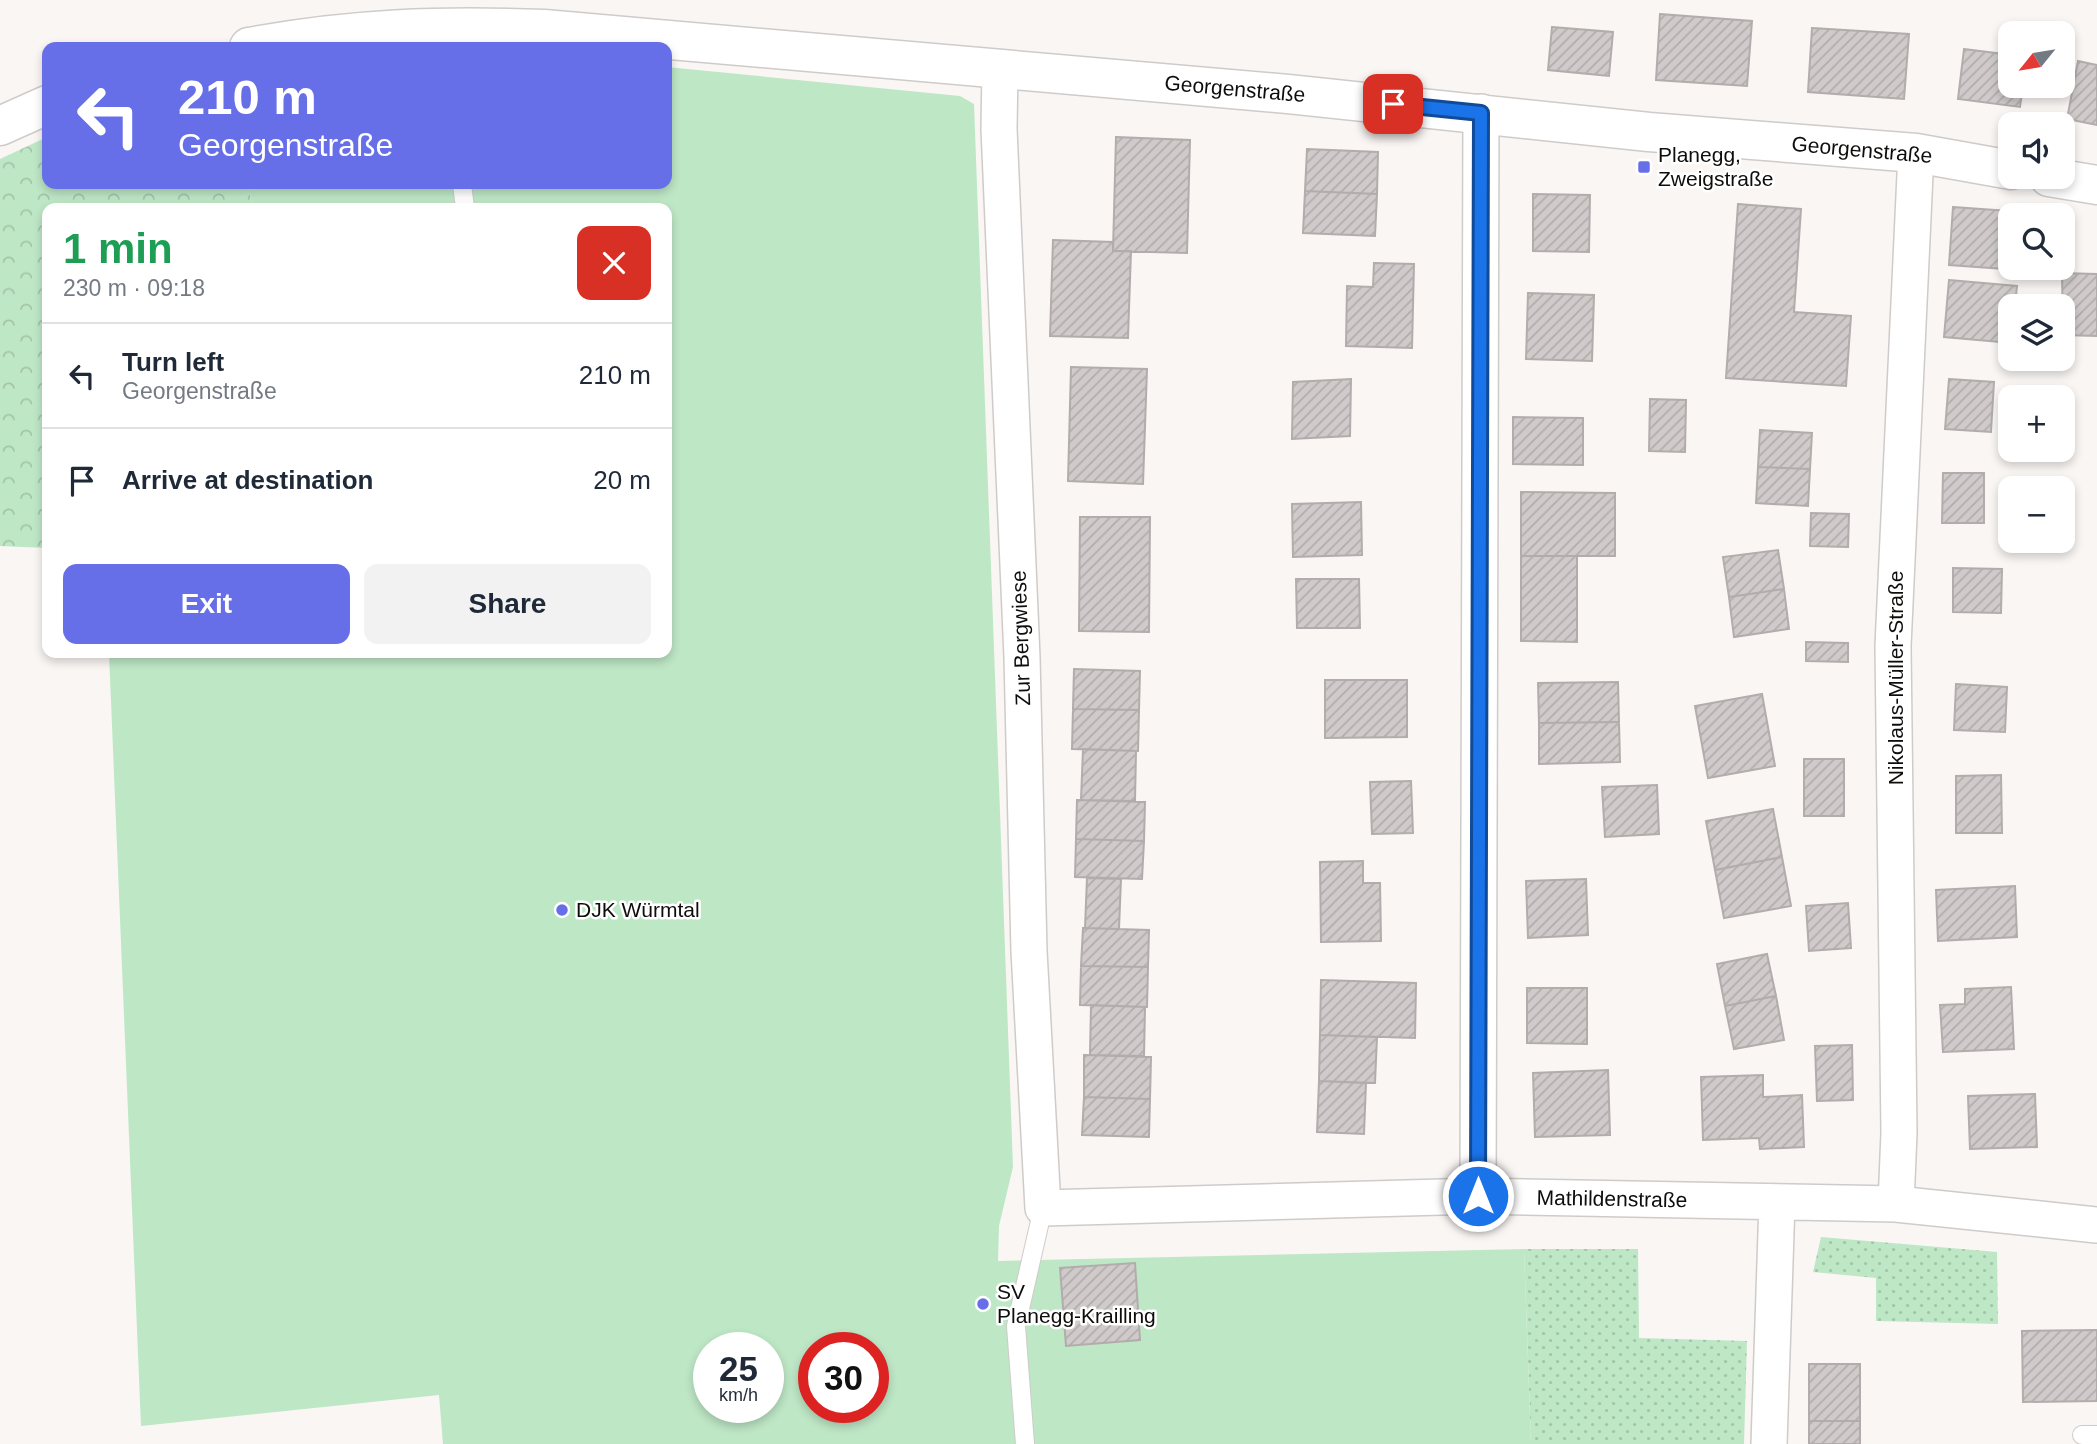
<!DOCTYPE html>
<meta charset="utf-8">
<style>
:root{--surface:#fff;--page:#f2f2f3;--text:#1f2937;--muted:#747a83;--line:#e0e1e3;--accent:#666fe7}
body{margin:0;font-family:Helvetica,sans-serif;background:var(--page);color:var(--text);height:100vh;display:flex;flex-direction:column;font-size:26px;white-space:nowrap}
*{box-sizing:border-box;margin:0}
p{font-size:23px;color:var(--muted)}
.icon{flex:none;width:38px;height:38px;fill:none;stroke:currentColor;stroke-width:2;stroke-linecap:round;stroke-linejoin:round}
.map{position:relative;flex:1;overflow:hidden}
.side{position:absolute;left:42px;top:203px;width:630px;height:455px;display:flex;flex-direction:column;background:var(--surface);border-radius:14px;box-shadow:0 4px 10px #0003}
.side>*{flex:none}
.guide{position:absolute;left:42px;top:42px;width:630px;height:147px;border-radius:14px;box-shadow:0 4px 10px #0003;background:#666fe7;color:#fff;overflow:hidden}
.needle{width:46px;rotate:240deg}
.fabs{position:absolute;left:1998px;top:21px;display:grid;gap:14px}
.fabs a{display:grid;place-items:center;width:77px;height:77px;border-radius:14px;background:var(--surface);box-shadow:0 4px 10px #0003;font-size:35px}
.speed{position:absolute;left:693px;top:1332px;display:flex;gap:14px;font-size:35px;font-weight:700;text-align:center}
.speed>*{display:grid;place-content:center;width:91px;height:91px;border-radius:50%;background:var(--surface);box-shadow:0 4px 10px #0003;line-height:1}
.speed small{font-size:18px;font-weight:400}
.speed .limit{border:10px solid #d22;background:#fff;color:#111}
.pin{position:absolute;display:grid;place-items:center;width:60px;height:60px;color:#fff;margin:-30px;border-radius:14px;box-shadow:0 4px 10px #0006}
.me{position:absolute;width:77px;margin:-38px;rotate:0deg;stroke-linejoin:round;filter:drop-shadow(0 0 5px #0008)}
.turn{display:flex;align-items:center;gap:24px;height:147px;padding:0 21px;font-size:32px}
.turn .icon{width:91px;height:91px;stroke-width:2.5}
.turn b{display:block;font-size:49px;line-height:60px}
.round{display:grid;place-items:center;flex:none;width:74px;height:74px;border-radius:14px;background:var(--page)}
.headline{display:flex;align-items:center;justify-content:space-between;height:119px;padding:0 21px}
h1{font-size:42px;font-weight:700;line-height:52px;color:#1e9e55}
.cta{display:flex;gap:14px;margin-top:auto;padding:14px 21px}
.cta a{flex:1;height:80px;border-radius:14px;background:var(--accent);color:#fff;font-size:28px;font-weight:700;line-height:80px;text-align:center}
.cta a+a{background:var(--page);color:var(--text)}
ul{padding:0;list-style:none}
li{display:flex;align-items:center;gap:21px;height:105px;padding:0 21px;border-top:2px solid var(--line)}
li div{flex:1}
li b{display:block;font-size:26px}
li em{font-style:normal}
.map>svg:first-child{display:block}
.grass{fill:url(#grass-dots)}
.forest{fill:url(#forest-crowns)}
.pitch{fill:#bee7c6;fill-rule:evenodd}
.building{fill:url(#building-hatch);stroke:#b2adac;stroke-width:2}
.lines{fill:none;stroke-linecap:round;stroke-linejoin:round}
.lane-casing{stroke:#cfcbc9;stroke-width:20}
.street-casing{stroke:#cfcbc9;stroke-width:38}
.secondary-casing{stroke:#cfcbc9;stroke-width:41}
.lane{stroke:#fff;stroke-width:18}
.street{stroke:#fff;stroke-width:35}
.secondary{stroke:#fff;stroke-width:38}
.route-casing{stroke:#114b97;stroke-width:18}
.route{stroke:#1a73e8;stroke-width:12}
.poi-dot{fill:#666fe7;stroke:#fff;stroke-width:2.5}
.labels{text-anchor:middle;stroke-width:5;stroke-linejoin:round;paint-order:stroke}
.street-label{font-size:21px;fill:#0e0d0c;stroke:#fff}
.poi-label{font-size:21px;fill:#0e0d0c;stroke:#fff;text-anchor:start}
</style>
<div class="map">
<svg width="2097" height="1444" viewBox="0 0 2097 1444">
<defs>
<pattern id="grass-dots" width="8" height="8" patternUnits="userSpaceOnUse" patternTransform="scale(1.75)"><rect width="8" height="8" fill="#bee7c6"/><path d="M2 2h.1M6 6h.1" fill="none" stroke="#a2c5a9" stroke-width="1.8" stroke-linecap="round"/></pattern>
<pattern id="forest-crowns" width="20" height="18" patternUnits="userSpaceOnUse" patternTransform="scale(1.75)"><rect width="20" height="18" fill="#bee7c6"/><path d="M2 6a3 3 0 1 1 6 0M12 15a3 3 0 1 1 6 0" fill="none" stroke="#a2c5a9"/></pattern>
<pattern id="building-hatch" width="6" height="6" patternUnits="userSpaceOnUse" patternTransform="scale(1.75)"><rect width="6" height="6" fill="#d0cbca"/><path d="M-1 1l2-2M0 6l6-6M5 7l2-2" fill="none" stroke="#b1adac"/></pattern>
</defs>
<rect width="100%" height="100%" fill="#faf6f4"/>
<!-- grass -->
<path class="grass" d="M 1821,1237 L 1997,1252 L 1998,1324 L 1876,1321 L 1876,1278 L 1813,1272 Z
M 1524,1249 L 1638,1249 L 1639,1338 L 1747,1341 L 1744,1444 L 1531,1444 Z"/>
<!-- forest -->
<path class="forest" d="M 47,137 L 47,184 L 249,184 L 252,208 L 47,208 L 47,548 L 0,546 L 0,159 Z"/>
<!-- pitch -->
<path class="pitch" d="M 667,67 L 960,96 L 974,104 L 1013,1167 L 999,1226 L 998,1261 L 1524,1249 L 1531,1444 L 443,1444 L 439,1395 L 141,1426 L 109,653 L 667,653 L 667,208 L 252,208 L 249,184 L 667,184 ZM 709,1348 L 768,1348 L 768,1407 L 709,1407 ZM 814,1348 L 873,1348 L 873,1407 L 814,1407 Z"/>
<!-- building -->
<path class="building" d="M 1660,14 L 1752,21 L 1747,86 L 1656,80 Z
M 1552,27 L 1613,32 L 1609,76 L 1548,70 Z
M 1812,28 L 1909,34 L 1904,99 L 1808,92 Z
M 1964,49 L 2011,55 L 2011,86 L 2023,86 L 2020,107 L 1958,99 Z
M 2078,61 L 2097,65 L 2097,125 L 2067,119 Z
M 1116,137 L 1190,140 L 1187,253 L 1113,251 Z
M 1307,149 L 1378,152 L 1377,194 L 1305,191 Z
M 1305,191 L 1377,194 L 1375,236 L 1303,233 Z
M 1533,194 L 1590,195 L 1589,252 L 1533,251 Z
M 1738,204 L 1801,209 L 1794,312 L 1851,316 L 1846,386 L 1726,378 Z
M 1953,207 L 2023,212 L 2023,215 L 2011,215 L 2011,268 L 2019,270 L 1949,265 Z
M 1053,240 L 1113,242 L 1113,251 L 1131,251 L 1128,338 L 1050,336 Z
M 1374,263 L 1414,264 L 1412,348 L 1346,346 L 1347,286 L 1373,287 Z
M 2062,273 L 2097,274 L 2097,336 L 2063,335 Z
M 1949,280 L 2017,286 L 2015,306 L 2011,306 L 2011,343 L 1944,337 Z
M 1528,293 L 1594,295 L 1592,361 L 1526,359 Z
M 1071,367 L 1147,369 L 1143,484 L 1068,481 Z
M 1351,379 L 1350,436 L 1292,439 L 1293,382 Z
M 1949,379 L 1994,382 L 1991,432 L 1945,429 Z
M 1650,399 L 1686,400 L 1685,452 L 1649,451 Z
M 1513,417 L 1583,418 L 1583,465 L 1513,464 Z
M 1760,430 L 1812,433 L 1810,469 L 1758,467 Z
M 1758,467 L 1810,469 L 1808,506 L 1756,503 Z
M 1943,473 L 1984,473 L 1984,523 L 1942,523 Z
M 1521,492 L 1615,493 L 1615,556 L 1521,556 Z
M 1361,502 L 1362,555 L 1293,557 L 1292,504 Z
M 1811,513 L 1849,514 L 1848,547 L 1810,546 Z
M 1080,517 L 1150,517 L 1149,632 L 1079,631 Z
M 1778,550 L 1784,589 L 1729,597 L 1723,557 Z
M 1521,556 L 1577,556 L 1577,642 L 1521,641 Z
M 1953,568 L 2002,569 L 2001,613 L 1953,612 Z
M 1296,579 L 1359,579 L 1360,628 L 1297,628 Z
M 1784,589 L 1789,629 L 1734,637 L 1729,597 Z
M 1806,642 L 1848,643 L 1848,662 L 1806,661 Z
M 1074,669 L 1140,671 L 1139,710 L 1073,709 Z
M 1325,680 L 1407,680 L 1407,737 L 1325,738 Z
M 1618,682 L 1619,722 L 1539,723 L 1538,683 Z
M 1956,684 L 2007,687 L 2005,732 L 1954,730 Z
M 1762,694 L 1775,766 L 1708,778 L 1695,706 Z
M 1073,709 L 1139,710 L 1138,751 L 1072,749 Z
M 1619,722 L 1620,762 L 1539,764 L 1539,723 Z
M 1083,749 L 1136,751 L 1135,801 L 1081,800 Z
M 1804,759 L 1844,759 L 1844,816 L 1804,816 Z
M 2001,775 L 2002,833 L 1956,833 L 1956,776 Z
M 1411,781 L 1413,833 L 1372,834 L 1370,782 Z
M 1657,785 L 1659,834 L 1605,837 L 1602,787 Z
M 1077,800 L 1145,802 L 1144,841 L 1076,839 Z
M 1773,809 L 1782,857 L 1715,870 L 1706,821 Z
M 1076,839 L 1144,841 L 1142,879 L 1075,877 Z
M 1782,857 L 1791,906 L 1724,918 L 1715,870 Z
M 1363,861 L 1363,883 L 1380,883 L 1381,941 L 1321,942 L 1320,862 Z
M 1087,878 L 1121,879 L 1119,929 L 1085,928 Z
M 1586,879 L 1588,935 L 1528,938 L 1526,881 Z
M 2015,886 L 2017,937 L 1938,941 L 1936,890 Z
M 1848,903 L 1851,948 L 1809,951 L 1806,906 Z
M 1083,928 L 1149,930 L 1148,967 L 1081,966 Z
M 1767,954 L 1776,996 L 1725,1006 L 1717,964 Z
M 1081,966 L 1148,967 L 1147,1007 L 1080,1005 Z
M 1321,980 L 1416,983 L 1415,1038 L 1320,1035 Z
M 2011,987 L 2014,1049 L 1943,1052 L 1940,1005 L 1965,1004 L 1965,989 Z
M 1527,988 L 1587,988 L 1587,1044 L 1527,1043 Z
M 1776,996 L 1784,1040 L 1734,1049 L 1725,1006 Z
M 1091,1005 L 1145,1007 L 1144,1056 L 1090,1055 Z
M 1320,1035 L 1377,1037 L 1375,1083 L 1319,1081 Z
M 1852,1045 L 1853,1100 L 1817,1101 L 1815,1046 Z
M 1084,1055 L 1151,1057 L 1150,1099 L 1084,1097 Z
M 1608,1070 L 1610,1135 L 1535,1137 L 1533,1073 Z
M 1763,1075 L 1763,1097 L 1802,1095 L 1804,1147 L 1760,1149 L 1759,1138 L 1703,1140 L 1701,1077 Z
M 1319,1081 L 1366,1083 L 1364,1134 L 1317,1132 Z
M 2035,1094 L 2037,1147 L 1970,1149 L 1968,1096 Z
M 1084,1097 L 1150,1099 L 1149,1137 L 1082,1135 Z
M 1135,1263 L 1140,1340 L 1066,1346 L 1060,1268 Z
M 2097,1330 L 2097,1401 L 2023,1402 L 2022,1331 Z
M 1809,1364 L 1860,1364 L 1860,1421 L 1809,1421 Z
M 1809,1421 L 1860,1421 L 1860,1444 L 1809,1444 Z"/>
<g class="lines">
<defs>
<path id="lane" d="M 462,184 L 465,208
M 2082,1435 L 2097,1435
M 1025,1444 L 1016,1326 L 1043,1208"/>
<path id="street" d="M 1000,68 L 999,129 L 1022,657 L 1029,951 L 1043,1208 L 1478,1196 L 1896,1204 L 2097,1225
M 1478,1196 L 1481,112
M 1896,1204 L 1899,1133 L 1893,646 L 1916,153
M 1769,1444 L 1777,1202"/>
<path id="secondary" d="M 249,47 C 351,28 440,25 544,29 L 1288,94 L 1649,132 L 1916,153 L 2011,170
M 0,126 L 47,105
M 2049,177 L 2097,185"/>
</defs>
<!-- lane casing -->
<use href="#lane" class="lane-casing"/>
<!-- street casing -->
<use href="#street" class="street-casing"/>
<!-- secondary casing -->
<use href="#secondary" class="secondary-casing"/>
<!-- lane -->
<use href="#lane" class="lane"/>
<!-- street -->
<use href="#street" class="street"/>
<!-- secondary -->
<use href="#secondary" class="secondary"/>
</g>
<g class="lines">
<defs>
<path id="route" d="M 1393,104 L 1481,113 L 1478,1196"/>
</defs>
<!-- route casing -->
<use href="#route" class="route-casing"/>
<!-- route -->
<use href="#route" class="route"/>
</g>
<!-- markers -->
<g class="poi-dot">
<rect x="1637" y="160" width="14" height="14" rx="3.5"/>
<circle cx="562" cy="910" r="7"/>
<circle cx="983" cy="1304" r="7"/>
</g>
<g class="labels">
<!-- street labels -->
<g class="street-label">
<text transform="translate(1235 89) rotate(5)" y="7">Georgenstraße</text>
<text transform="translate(1862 150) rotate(5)" y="7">Georgenstraße</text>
<text transform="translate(1021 638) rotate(-92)" y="7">Zur Bergwiese</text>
<text transform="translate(1896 678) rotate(-90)" y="7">Nikolaus-Müller-Straße</text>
<text transform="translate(1612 1199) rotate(1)" y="7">Mathildenstraße</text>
</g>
<!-- poi labels -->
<g class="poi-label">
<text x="1658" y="162">Planegg,<tspan x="1658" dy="24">Zweigstraße</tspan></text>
<text x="576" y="917">DJK Würmtal</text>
<text x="997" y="1299">SV<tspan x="997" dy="24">Planegg-Krailling</tspan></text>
</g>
</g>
</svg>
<div class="fabs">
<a><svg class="needle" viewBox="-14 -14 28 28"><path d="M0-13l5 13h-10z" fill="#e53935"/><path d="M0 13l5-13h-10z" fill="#747a83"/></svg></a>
<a><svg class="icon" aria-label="sound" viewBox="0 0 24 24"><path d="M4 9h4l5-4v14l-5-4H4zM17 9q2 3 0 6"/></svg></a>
<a><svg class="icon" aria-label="search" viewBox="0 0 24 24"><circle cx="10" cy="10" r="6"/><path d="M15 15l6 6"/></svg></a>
<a><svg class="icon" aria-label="layers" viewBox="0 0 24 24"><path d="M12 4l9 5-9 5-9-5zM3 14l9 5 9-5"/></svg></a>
<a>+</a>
<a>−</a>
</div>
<div class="speed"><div>25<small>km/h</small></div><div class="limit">30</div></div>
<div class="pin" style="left:1393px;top:104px;background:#d93025"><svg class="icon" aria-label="arrive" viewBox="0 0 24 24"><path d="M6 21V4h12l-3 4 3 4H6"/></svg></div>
<svg class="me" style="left:1478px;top:1196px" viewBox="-20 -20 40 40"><circle r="17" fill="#1a73e8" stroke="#fff" stroke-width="3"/><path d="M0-11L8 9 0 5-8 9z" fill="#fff"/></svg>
<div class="guide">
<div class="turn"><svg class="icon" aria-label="left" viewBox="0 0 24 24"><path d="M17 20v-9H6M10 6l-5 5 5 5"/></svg><div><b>210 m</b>Georgenstraße</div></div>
</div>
<section class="side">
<div class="headline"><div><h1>1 min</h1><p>230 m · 09:18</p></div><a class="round" style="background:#d93025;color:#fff"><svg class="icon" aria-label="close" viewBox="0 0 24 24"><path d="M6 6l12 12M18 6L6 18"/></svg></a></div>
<ul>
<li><svg class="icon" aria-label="left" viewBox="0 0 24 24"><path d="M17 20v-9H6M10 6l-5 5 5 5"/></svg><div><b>Turn left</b><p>Georgenstraße</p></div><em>210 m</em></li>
<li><svg class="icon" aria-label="arrive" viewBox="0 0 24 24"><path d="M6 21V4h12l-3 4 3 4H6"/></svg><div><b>Arrive at destination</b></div><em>20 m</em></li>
</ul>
<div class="cta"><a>Exit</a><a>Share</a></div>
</section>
</div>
